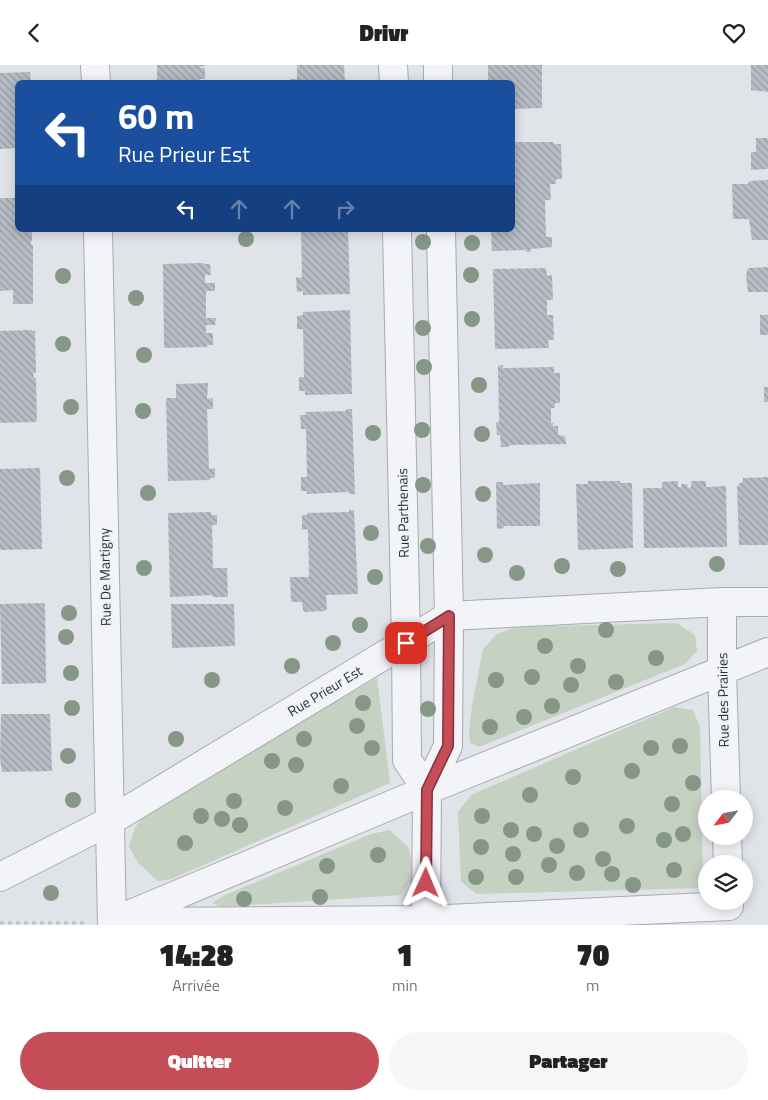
<!DOCTYPE html>
<html lang="fr">
<meta charset="utf-8">
<style>
:root{--surface:#fff;--page:#f6f6f6;--text:#222;--muted:#767676;--accent:#c54d58}
body{margin:0;font-family:"Titillium Web",sans-serif;background:var(--page);color:var(--text);height:100vh;display:flex;flex-direction:column;font-size:19px;white-space:nowrap}
*{box-sizing:border-box;margin:0}
p{font-size:16px;color:var(--muted)}
.icon{flex:none;width:28px;height:28px;fill:none;stroke:currentColor;stroke-width:2;stroke-linecap:round;stroke-linejoin:round}
.map{position:relative;height:860px;overflow:hidden}
.sheet{display:flex;flex-direction:column;background:var(--surface);flex:1}
.sheet>*{flex:none}
.banner{position:absolute;left:15px;top:15px;width:500px;height:152px;border-radius:8px;box-shadow:0 2px 12px #0003;background:#1a4fa0;color:#fff;overflow:hidden}
.needle{width:32px;rotate:238deg}
.controls{position:absolute;left:698px;top:725px;display:grid;gap:10px}
.controls a{display:grid;place-items:center;width:55px;height:55px;border-radius:50%;background:var(--surface);box-shadow:0 2px 12px #0003;font-size:25px}
.pin{position:absolute;display:grid;place-items:center;width:42px;height:42px;color:#fff;margin:-21px;border-radius:10px;box-shadow:0 2px 8px #0006}
.me{position:absolute;width:55px;margin:-28px;rotate:1deg;stroke-linejoin:round;filter:drop-shadow(0 0 4px #0008)}
.turn{display:flex;align-items:center;gap:18px;height:105px;padding:0 20px;font-size:22px}
.turn .icon{width:65px;height:65px;stroke-width:2.5}
.turn b{display:block;font-size:35px;line-height:42px}
.lanes{display:flex;align-items:center;height:48px;padding:0 20px;background:#0003;justify-content:center;gap:25px;direction:ltr}
.lanes .off{opacity:.35}
.eta{display:flex;justify-content:space-evenly;align-items:center;height:85px;text-align:center}
.eta b{font-size:30px;font-weight:800;line-height:35px}
.primary-button{display:flex;gap:10px;margin-top:auto;padding:10px 20px}
.primary-button a{flex:1;height:58px;border-radius:30px;background:var(--accent);color:#fff;font-size:20px;font-weight:800;line-height:58px;text-align:center}
.primary-button a+a{background:var(--page);color:var(--text)}
header{display:flex;justify-content:space-between;align-items:center;height:65px;padding:0 20px;background:var(--surface);font-size:22px;font-weight:800}
.map>svg:first-child{display:block}
.green{fill:#c5d2c2}
.building{fill:url(#building-back-hatch)}
.lines{fill:none;stroke-linecap:round;stroke-linejoin:round}
.minor-casing{stroke:#a6aab2;stroke-width:30}
.path{stroke:#bfc1c7;stroke-width:3;stroke-dasharray:4 4;stroke-linecap:butt}
.minor{stroke:#f3f4f7;stroke-width:28}
.tree{fill:#869787}
.route-casing{stroke:#803239;stroke-width:12}
.route{stroke:#c54d58;stroke-width:9}
.labels{text-anchor:middle;stroke-width:4;stroke-linejoin:round;paint-order:stroke}
.street-label{font-size:14px;fill:#2a303f;stroke:#f0f2f6}
</style>
<header><svg class="icon" aria-label="back" viewBox="0 0 24 24"><path d="M15 5l-7 7 7 7"/></svg>Drivr<svg class="icon" aria-label="heart" viewBox="0 0 24 24"><path d="M12 20l-8-8c-3-5 5-10 8-4 3-6 11-1 8 4z"/></svg></header>
<div class="map">
<svg width="768" height="860" viewBox="0 0 768 860">
<defs>
<pattern id="building-back-hatch" width="6" height="6" patternUnits="userSpaceOnUse" patternTransform="scale(1.25)"><rect width="6" height="6" fill="#b8bcc5"/><path d="M-1 5l2 2M0 0l6 6M5-1l2 2" fill="none" stroke="#9699a1"/></pattern>
</defs>
<rect width="100%" height="100%" fill="#e0e3e8"/>
<!-- green -->
<path class="green" d="M 677,558 L 695,570 L 697,586 L 685,599 L 479,682 L 470,678 L 469,666 L 472,641 L 483,584 L 497,569 L 515,562 Z
M 377,613 L 390,718 L 172,814 L 158,816 L 138,798 L 129,781 L 135,763 L 148,743 Z
M 674,642 L 693,645 L 700,662 L 703,823 L 477,829 L 461,817 L 458,747 L 471,730 Z
M 390,765 L 409,783 L 414,811 L 400,830 L 222,842 L 212,838 L 225,830 L 371,769 Z"/>
<!-- building -->
<path class="building" d="M 157,0 L 204,0 L 204,1 L 200,2 L 200,3 L 205,3 L 205,14 L 200,14 L 200,16 L 157,17 Z
M 297,0 L 344,0 L 345,18 L 291,18 L 291,14 L 297,14 Z
M 488,0 L 542,0 L 542,43 L 512,44 L 512,18 L 488,18 Z
M 751,0 L 768,0 L 768,27 L 751,25 Z
M 30,7 L 31,18 L 18,18 L 18,83 L 0,84 L 0,8 Z
M 756,73 L 768,73 L 768,104 L 751,105 L 751,87 L 756,87 Z
M 512,77 L 554,77 L 554,79 L 561,79 L 562,114 L 556,114 L 556,119 L 550,119 L 551,135 L 545,135 L 546,172 L 552,172 L 552,182 L 531,184 L 530,187 L 526,187 L 526,185 L 492,186 L 491,165 L 512,165 Z
M 768,115 L 768,175 L 752,175 L 749,154 L 733,154 L 732,119 L 748,119 L 749,116 Z
M 0,133 L 18,133 L 18,165 L 32,165 L 32,176 L 31,176 L 31,180 L 33,180 L 33,239 L 13,239 L 13,225 L 0,226 Z
M 301,165 L 348,165 L 350,229 L 303,230 L 303,226 L 297,227 L 296,212 L 302,213 Z
M 204,198 L 204,199 L 210,199 L 211,210 L 205,210 L 205,218 L 215,218 L 215,226 L 206,226 L 206,253 L 216,253 L 215,260 L 206,260 L 206,268 L 213,268 L 213,280 L 207,280 L 207,282 L 164,283 L 163,199 Z
M 768,202 L 768,227 L 748,227 L 746,210 L 748,203 Z
M 546,203 L 547,211 L 552,210 L 553,235 L 547,235 L 547,250 L 553,250 L 554,275 L 548,275 L 549,283 L 495,284 L 493,204 Z
M 350,245 L 352,329 L 305,330 L 305,326 L 299,326 L 299,312 L 304,312 L 303,264 L 297,264 L 297,251 L 303,250 L 303,247 Z
M 760,250 L 768,250 L 768,270 L 760,270 Z
M 32,265 L 32,266 L 35,266 L 36,308 L 33,308 L 34,313 L 36,313 L 37,355 L 35,357 L 0,358 L 0,266 Z
M 503,300 L 503,303 L 554,302 L 554,308 L 560,308 L 560,338 L 555,338 L 555,343 L 551,343 L 551,358 L 553,358 L 553,361 L 558,361 L 558,370 L 565,371 L 566,379 L 510,380 L 508,382 L 501,382 L 500,370 L 497,370 L 496,357 L 499,357 L 498,301 Z
M 208,318 L 207,334 L 213,333 L 213,344 L 207,344 L 209,404 L 215,403 L 215,413 L 210,413 L 210,415 L 168,416 L 166,333 L 176,333 L 176,319 Z
M 764,322 L 768,322 L 768,337 L 764,337 Z
M 346,344 L 352,344 L 355,429 L 349,429 L 349,427 L 307,429 L 307,426 L 301,426 L 301,412 L 307,412 L 306,364 L 301,364 L 300,350 L 306,350 L 305,347 L 346,346 Z
M 40,403 L 42,484 L 0,485 L 0,404 Z
M 768,412 L 768,480 L 739,480 L 737,421 L 739,421 L 739,418 L 742,418 L 743,413 Z
M 588,416 L 620,416 L 620,418 L 632,418 L 633,483 L 578,485 L 576,419 L 588,419 Z
M 678,416 L 678,422 L 682,422 L 681,419 L 687,419 L 688,423 L 691,422 L 691,416 L 706,416 L 706,422 L 726,421 L 727,482 L 644,483 L 643,423 L 662,423 L 662,417 Z
M 496,417 L 503,417 L 503,420 L 540,418 L 540,461 L 504,461 L 504,463 L 497,464 Z
M 349,445 L 354,445 L 358,529 L 326,530 L 327,544 L 325,546 L 305,547 L 303,545 L 302,537 L 291,537 L 290,512 L 309,512 L 308,464 L 302,465 L 302,450 L 307,450 L 307,448 L 349,447 Z
M 211,447 L 211,450 L 217,450 L 217,460 L 212,460 L 213,503 L 227,503 L 228,532 L 213,532 L 213,530 L 170,532 L 168,448 Z
M 43,538 L 45,539 L 46,618 L 2,619 L 0,539 Z
M 171,539 L 234,539 L 235,581 L 172,583 Z
M 1,649 L 50,649 L 52,706 L 2,707 L 0,693 Z"/>
<g class="lines">
<defs>
<path id="minor" d="M 95,0 L 96,18
M 393,0 L 394,18
M 438,0 L 438,18
M 98,165 L 112,860
M 397,165 L 406,578 L 407,695 L 427,725
M 722,537 L 722,606 L 726,734
M 727,771 L 728,799
M 0,812 L 110,756 L 449,551 L 722,537 L 768,537
M 112,857 L 427,725 L 768,587
M 126,857 L 426,855 L 729,841
M 426,860 L 427,725 L 448,681 L 449,551 L 441,165"/>
</defs>
<!-- minor casing -->
<use href="#minor" class="minor-casing"/>
<!-- path -->
<path class="path" d="M 0,858 L 84,858"/>
<!-- minor -->
<use href="#minor" class="minor"/>
</g>
<!-- trees -->
<g class="tree">
<circle cx="246" cy="174" r="8"/>
<circle cx="423" cy="177" r="8"/>
<circle cx="472" cy="178" r="8"/>
<circle cx="471" cy="210" r="8"/>
<circle cx="63" cy="211" r="8"/>
<circle cx="136" cy="233" r="8"/>
<circle cx="472" cy="254" r="8"/>
<circle cx="423" cy="263" r="8"/>
<circle cx="63" cy="279" r="8"/>
<circle cx="144" cy="290" r="8"/>
<circle cx="424" cy="302" r="8"/>
<circle cx="479" cy="320" r="8"/>
<circle cx="71" cy="342" r="8"/>
<circle cx="143" cy="346" r="8"/>
<circle cx="422" cy="365" r="8"/>
<circle cx="373" cy="368" r="8"/>
<circle cx="482" cy="369" r="8"/>
<circle cx="67" cy="413" r="8"/>
<circle cx="423" cy="420" r="8"/>
<circle cx="148" cy="428" r="8"/>
<circle cx="483" cy="429" r="8"/>
<circle cx="371" cy="468" r="8"/>
<circle cx="428" cy="481" r="8"/>
<circle cx="485" cy="490" r="8"/>
<circle cx="717" cy="499" r="8"/>
<circle cx="562" cy="501" r="8"/>
<circle cx="144" cy="503" r="8"/>
<circle cx="618" cy="504" r="8"/>
<circle cx="517" cy="508" r="8"/>
<circle cx="375" cy="512" r="8"/>
<circle cx="69" cy="548" r="8"/>
<circle cx="360" cy="560" r="8"/>
<circle cx="606" cy="565" r="8"/>
<circle cx="66" cy="572" r="8"/>
<circle cx="333" cy="578" r="8"/>
<circle cx="545" cy="581" r="8"/>
<circle cx="656" cy="593" r="8"/>
<circle cx="292" cy="601" r="8"/>
<circle cx="578" cy="601" r="8"/>
<circle cx="71" cy="608" r="8"/>
<circle cx="532" cy="612" r="8"/>
<circle cx="212" cy="615" r="8"/>
<circle cx="496" cy="615" r="8"/>
<circle cx="616" cy="617" r="8"/>
<circle cx="571" cy="620" r="8"/>
<circle cx="363" cy="638" r="8"/>
<circle cx="552" cy="641" r="8"/>
<circle cx="72" cy="643" r="8"/>
<circle cx="428" cy="644" r="8"/>
<circle cx="524" cy="652" r="8"/>
<circle cx="357" cy="661" r="8"/>
<circle cx="490" cy="662" r="8"/>
<circle cx="176" cy="674" r="8"/>
<circle cx="304" cy="674" r="8"/>
<circle cx="680" cy="681" r="8"/>
<circle cx="372" cy="683" r="8"/>
<circle cx="651" cy="683" r="8"/>
<circle cx="68" cy="691" r="8"/>
<circle cx="272" cy="696" r="8"/>
<circle cx="296" cy="700" r="8"/>
<circle cx="632" cy="706" r="8"/>
<circle cx="573" cy="712" r="8"/>
<circle cx="693" cy="718" r="8"/>
<circle cx="341" cy="721" r="8"/>
<circle cx="530" cy="730" r="8"/>
<circle cx="73" cy="735" r="8"/>
<circle cx="234" cy="736" r="8"/>
<circle cx="672" cy="739" r="8"/>
<circle cx="285" cy="743" r="8"/>
<circle cx="201" cy="751" r="8"/>
<circle cx="482" cy="751" r="8"/>
<circle cx="222" cy="754" r="8"/>
<circle cx="240" cy="760" r="8"/>
<circle cx="627" cy="761" r="8"/>
<circle cx="511" cy="765" r="8"/>
<circle cx="581" cy="765" r="8"/>
<circle cx="534" cy="769" r="8"/>
<circle cx="683" cy="769" r="8"/>
<circle cx="664" cy="775" r="8"/>
<circle cx="185" cy="778" r="8"/>
<circle cx="557" cy="781" r="8"/>
<circle cx="481" cy="782" r="8"/>
<circle cx="513" cy="789" r="8"/>
<circle cx="378" cy="790" r="8"/>
<circle cx="603" cy="794" r="8"/>
<circle cx="549" cy="800" r="8"/>
<circle cx="327" cy="801" r="8"/>
<circle cx="674" cy="805" r="8"/>
<circle cx="577" cy="808" r="8"/>
<circle cx="612" cy="809" r="8"/>
<circle cx="476" cy="812" r="8"/>
<circle cx="516" cy="812" r="8"/>
<circle cx="633" cy="820" r="8"/>
<circle cx="51" cy="828" r="8"/>
<circle cx="320" cy="832" r="8"/>
<circle cx="244" cy="834" r="8"/>
</g>
<g class="lines">
<defs>
<path id="route" d="M 406,578 L 449,551 L 448,681 L 427,725 L 426,818"/>
</defs>
<!-- route casing -->
<use href="#route" class="route-casing"/>
<!-- route -->
<use href="#route" class="route"/>
</g>
<g class="labels">
<!-- street labels -->
<g class="street-label">
<text transform="translate(403 448) rotate(-91)" y="5">Rue Parthenais</text>
<text transform="translate(105 512) rotate(-91)" y="5">Rue De Martigny</text>
<text transform="translate(325 626) rotate(-31)" y="5">Rue Prieur Est</text>
<text transform="translate(723 635) rotate(-91)" y="5">Rue des Prairies</text>
</g>
</g>
</svg>
<div class="controls">
<a><svg class="needle" viewBox="-14 -14 28 28"><path d="M0-13l5 13h-10z" fill="#e53935"/><path d="M0 13l5-13h-10z" fill="#767676"/></svg></a>
<a><svg class="icon" aria-label="layers" viewBox="0 0 24 24"><path d="M12 4l9 5-9 5-9-5zM3 14l9 5 9-5"/></svg></a>
</div>
<div class="pin" style="left:406px;top:578px;background:#d93025"><svg class="icon" aria-label="arrive" viewBox="0 0 24 24"><path d="M6 21V4h12l-3 4 3 4H6"/></svg></div>
<svg class="me" style="left:426px;top:818px" viewBox="-20 -20 40 40"><path d="M0-17L14 15 0 8-14 15z" fill="#c54d58" stroke="#fff" stroke-width="4"/></svg>
<div class="banner">
<div class="turn"><svg class="icon" aria-label="left" viewBox="0 0 24 24"><path d="M17 20v-9H6M10 6l-5 5 5 5"/></svg><div><b>60 m</b>Rue Prieur Est</div></div>
<div class="lanes"><svg class="icon" aria-label="left" viewBox="0 0 24 24"><path d="M17 20v-9H6M10 6l-5 5 5 5"/></svg><svg class="icon off" aria-label="ahead" viewBox="0 0 24 24"><path d="M12 20V5M6 11l6-6 6 6"/></svg><svg class="icon off" aria-label="ahead" viewBox="0 0 24 24"><path d="M12 20V5M6 11l6-6 6 6"/></svg><svg class="icon off" aria-label="right" viewBox="0 0 24 24"><path d="M7 20v-9h11M14 6l5 5-5 5"/></svg></div>
</div>
</div>
<section class="sheet">
<div class="eta">
<div><b>14:28</b><p>Arrivée</p></div>
<div><b>1</b><p>min</p></div>
<div><b>70</b><p>m</p></div>
</div>
<div class="primary-button"><a>Quitter</a><a>Partager</a></div>
</section>
